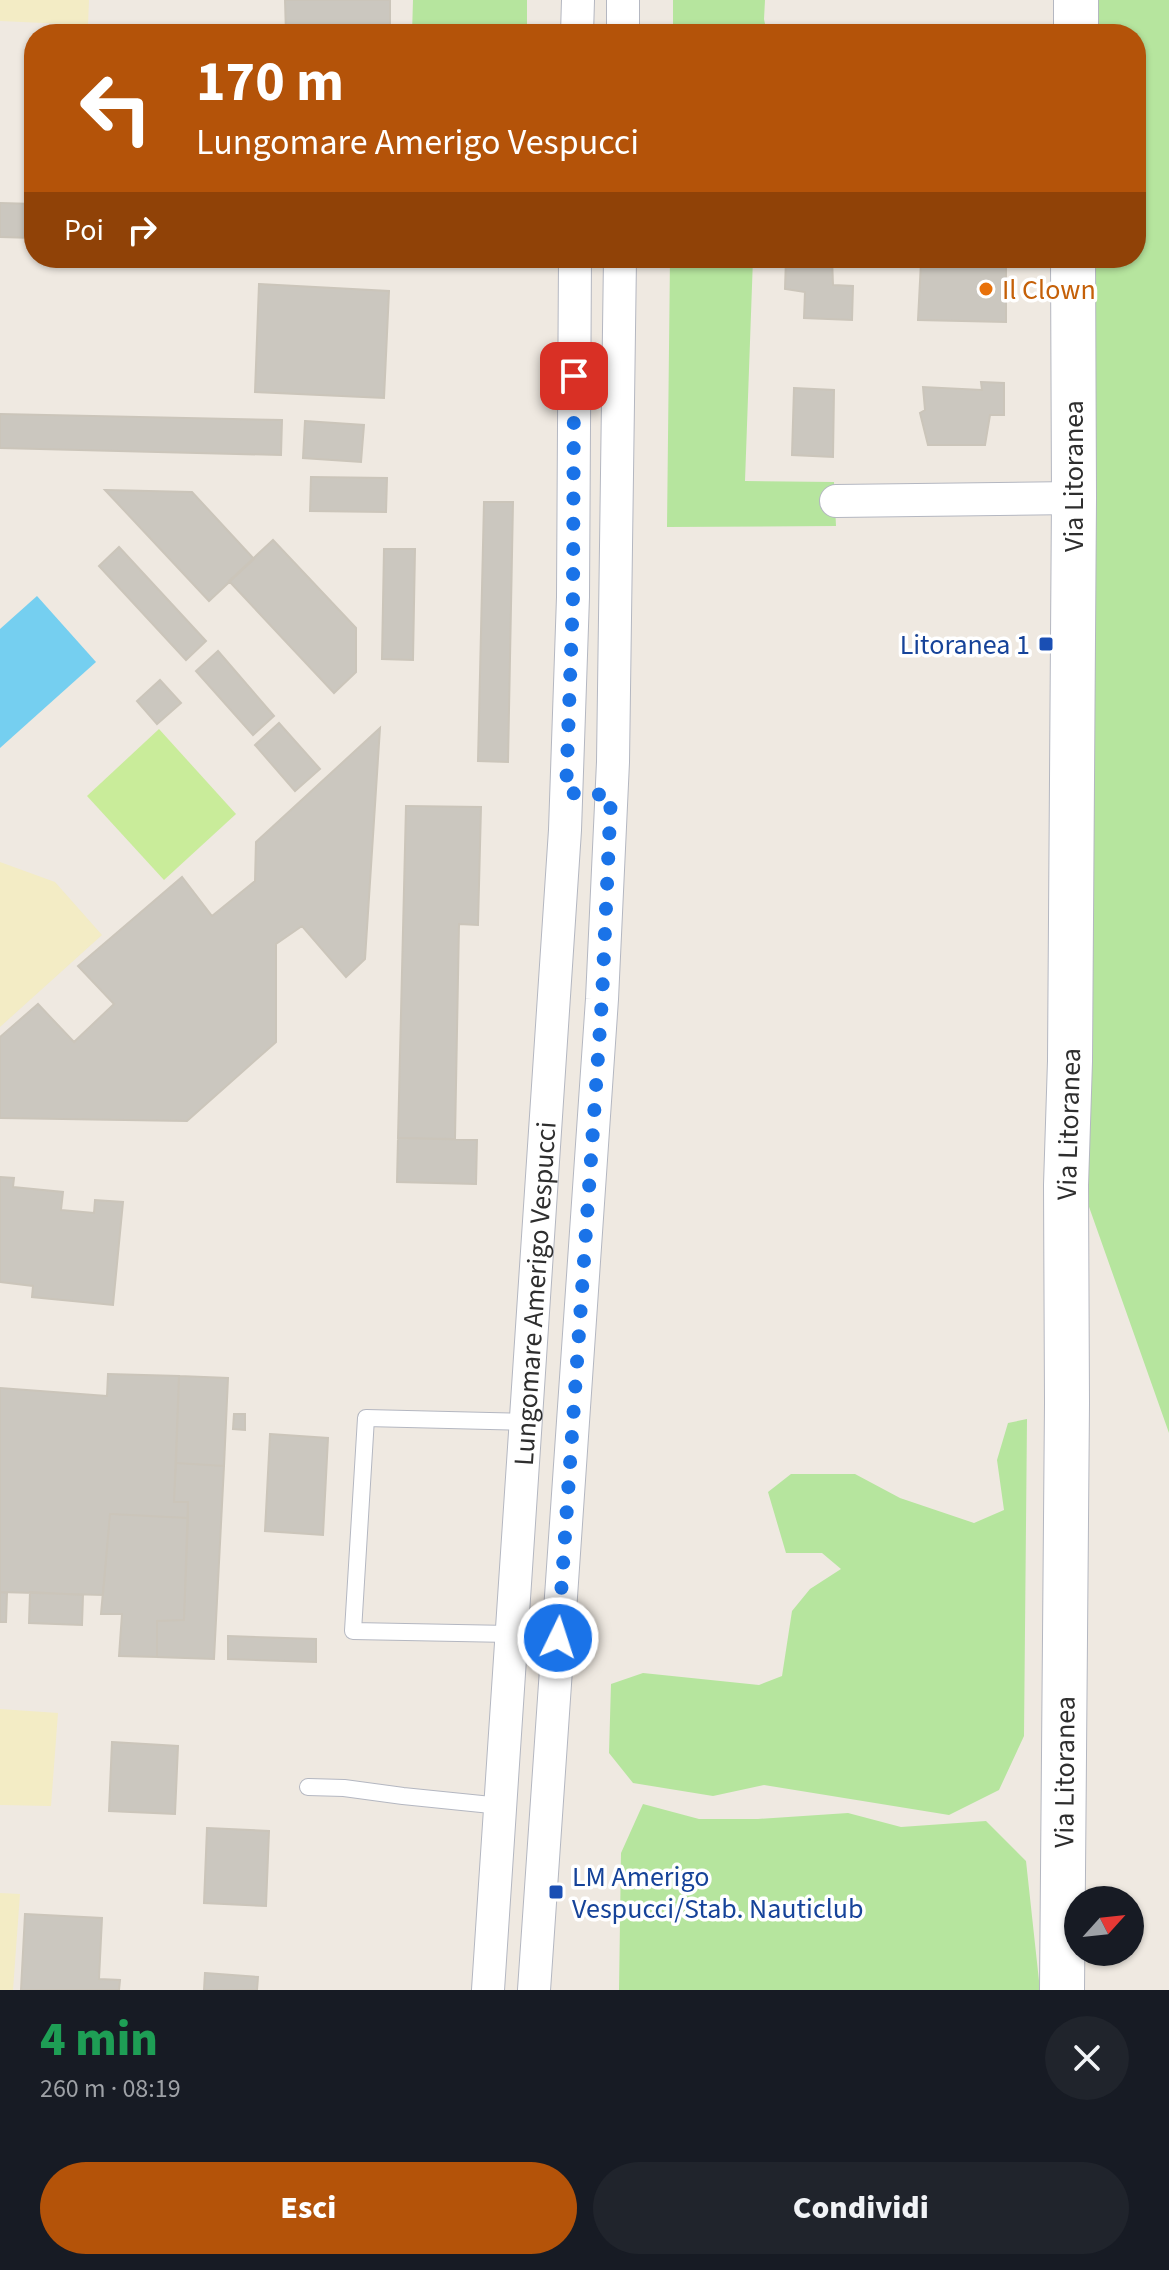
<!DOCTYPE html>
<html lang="it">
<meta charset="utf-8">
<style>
:root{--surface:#171b24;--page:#20242c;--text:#f1f3f6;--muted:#9ea1a6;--accent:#b45309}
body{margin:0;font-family:"Source Sans 3",sans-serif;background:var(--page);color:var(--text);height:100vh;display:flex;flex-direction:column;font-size:30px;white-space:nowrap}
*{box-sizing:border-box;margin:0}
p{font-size:26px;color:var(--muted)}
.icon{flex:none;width:44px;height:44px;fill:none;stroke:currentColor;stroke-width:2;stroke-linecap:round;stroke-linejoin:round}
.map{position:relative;height:1990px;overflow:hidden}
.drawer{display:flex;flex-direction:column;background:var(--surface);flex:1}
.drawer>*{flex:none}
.top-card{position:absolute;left:24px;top:24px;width:1122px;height:244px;border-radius:32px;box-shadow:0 2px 6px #0004;background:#b45309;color:#fff;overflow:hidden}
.needle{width:52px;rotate:63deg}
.controls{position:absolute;left:1064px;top:1886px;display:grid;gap:16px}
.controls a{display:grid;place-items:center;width:80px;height:80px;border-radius:50%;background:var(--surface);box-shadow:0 2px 6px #0004;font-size:40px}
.pin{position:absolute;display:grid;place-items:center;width:68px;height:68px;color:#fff;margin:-34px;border-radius:16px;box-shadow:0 4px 12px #0006}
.me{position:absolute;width:88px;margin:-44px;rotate:4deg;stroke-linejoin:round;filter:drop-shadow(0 0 6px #0008)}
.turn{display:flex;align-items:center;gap:28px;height:168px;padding:0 40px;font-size:36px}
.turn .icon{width:104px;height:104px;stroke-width:2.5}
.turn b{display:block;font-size:56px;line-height:68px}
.then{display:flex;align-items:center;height:76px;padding:0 40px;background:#0003;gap:16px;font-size:30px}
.round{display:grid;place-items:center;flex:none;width:84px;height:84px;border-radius:42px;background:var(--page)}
.overview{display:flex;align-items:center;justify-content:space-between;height:136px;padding:0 40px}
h1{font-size:48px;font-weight:800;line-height:60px;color:#1e9e55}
.primary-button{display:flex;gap:16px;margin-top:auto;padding:16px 40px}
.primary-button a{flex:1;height:92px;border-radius:48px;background:var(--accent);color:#fff;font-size:32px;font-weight:800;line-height:92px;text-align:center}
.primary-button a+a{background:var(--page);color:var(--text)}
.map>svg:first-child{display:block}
.green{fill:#b6e59e}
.sand{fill:#f3ecc5}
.pitch{fill:#c9ec9a}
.water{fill:#75cff0}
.building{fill:#cbc7bf;stroke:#cbc5ba;stroke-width:2}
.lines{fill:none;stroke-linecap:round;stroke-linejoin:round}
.lane-casing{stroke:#b4b7c1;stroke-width:18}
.street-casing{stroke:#b4b7c1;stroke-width:34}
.secondary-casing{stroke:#b4b7c1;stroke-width:46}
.lane{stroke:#fff;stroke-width:16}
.street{stroke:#fff;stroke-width:32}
.secondary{stroke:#fff;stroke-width:44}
.route{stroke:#1a73e8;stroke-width:14;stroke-dasharray:0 25.2}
.food-dot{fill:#e8710a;stroke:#fff;stroke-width:3}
.transit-dot{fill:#1a4fb4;stroke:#fff;stroke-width:3}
.labels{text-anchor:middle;stroke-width:7;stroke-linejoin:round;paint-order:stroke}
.food-label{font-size:28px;fill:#c56008;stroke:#fff;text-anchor:start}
.street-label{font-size:28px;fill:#2e2e2e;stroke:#fff}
.transit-label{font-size:28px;fill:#164399;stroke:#fff;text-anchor:end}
</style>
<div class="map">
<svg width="1169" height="1990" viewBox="0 0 1169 1990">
<rect width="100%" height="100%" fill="#efe9e1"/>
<!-- green -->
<path class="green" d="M 413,0 L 527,0 L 527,34 L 412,34 Z
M 673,0 L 765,0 L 764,19 L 767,34 L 673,34 Z
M 1096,0 L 1169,0 L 1169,1433 L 1082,1187 L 1095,484 L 1095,258 L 1136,258 L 1136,34 L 1096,34 Z
M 670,258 L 753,258 L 745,481 L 834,482 L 836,526 L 667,527 Z
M 1027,1419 L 1024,1736 L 999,1790 L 949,1815 L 764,1785 L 713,1796 L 633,1783 L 609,1753 L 611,1684 L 643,1673 L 759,1685 L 782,1676 L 792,1611 L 810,1589 L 841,1569 L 822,1553 L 786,1553 L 768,1492 L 791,1474 L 855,1474 L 900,1498 L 974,1523 L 1004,1510 L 997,1460 L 1008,1423 Z
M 643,1804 L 699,1819 L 758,1819 L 848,1813 L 901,1827 L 986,1821 L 1026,1861 L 1040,1990 L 619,1990 L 621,1853 Z"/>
<!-- sand -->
<path class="sand" d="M 0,0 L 89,0 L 88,25 L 0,21 Z
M 0,862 L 55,882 L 102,935 L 0,1027 Z
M 0,1709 L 58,1713 L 51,1806 L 0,1805 Z
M 0,1893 L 20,1894 L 13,1990 L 0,1990 Z"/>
<!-- pitch -->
<path class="pitch" d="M 159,729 L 236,814 L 164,880 L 87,796 Z"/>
<!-- water -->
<path class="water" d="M 37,596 L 96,662 L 0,748 L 0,629 Z"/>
<!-- building -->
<path class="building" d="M 285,0 L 390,0 L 390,34 L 286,34 Z
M 0,203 L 34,204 L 34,238 L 0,237 Z
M 786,258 L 832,258 L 833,285 L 853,286 L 852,320 L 804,318 L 805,292 L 785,289 Z
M 921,262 L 1006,265 L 1006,322 L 918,320 Z
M 259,284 L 389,291 L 384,398 L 255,392 Z
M 981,382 L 1004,383 L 1004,415 L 990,415 L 985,445 L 928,445 L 920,413 L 925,410 L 923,387 L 982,390 Z
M 794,388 L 834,390 L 833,457 L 792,455 Z
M 0,414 L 282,420 L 281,455 L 0,448 Z
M 305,421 L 364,425 L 361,462 L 303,458 Z
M 311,477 L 387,478 L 386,512 L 310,511 Z
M 105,490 L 192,492 L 254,559 L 209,601 Z
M 484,502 L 513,502 L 508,762 L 478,761 Z
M 273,540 L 356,628 L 356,672 L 334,693 L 229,581 Z
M 119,547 L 206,641 L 186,660 L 99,566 Z
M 384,549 L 415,549 L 413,660 L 382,659 Z
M 218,651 L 274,716 L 253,735 L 196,671 Z
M 160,680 L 181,703 L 157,724 L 137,701 Z
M 279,723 L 320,769 L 295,791 L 255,745 Z
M 380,728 L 365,959 L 346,977 L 302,926 L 276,944 L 276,1042 L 187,1121 L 0,1118 L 0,1037 L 38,1004 L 74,1042 L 114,1004 L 78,966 L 182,877 L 212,916 L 255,881 L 256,842 Z
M 406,806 L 481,807 L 478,925 L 459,924 L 455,1139 L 398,1138 Z
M 398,1138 L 477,1140 L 476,1184 L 397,1182 Z
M 0,1177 L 14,1178 L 13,1187 L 63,1192 L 61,1210 L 94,1213 L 95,1200 L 123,1202 L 113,1305 L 32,1297 L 33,1286 L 0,1282 Z
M 108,1374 L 179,1376 L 174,1502 L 188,1502 L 188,1518 L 110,1514 L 103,1595 L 0,1592 L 0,1388 L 107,1396 Z
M 179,1376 L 228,1378 L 224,1466 L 176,1463 Z
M 234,1414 L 245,1414 L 245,1430 L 233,1429 Z
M 270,1434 L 328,1438 L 323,1535 L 265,1531 Z
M 176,1463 L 224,1466 L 214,1659 L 157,1657 L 157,1621 L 184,1620 L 188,1502 L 174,1502 Z
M 110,1514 L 188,1518 L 184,1620 L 157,1621 L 157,1657 L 119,1656 L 122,1614 L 101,1614 Z
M 0,1592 L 7,1593 L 6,1622 L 0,1622 Z
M 30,1592 L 83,1595 L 82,1625 L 29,1623 Z
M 228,1636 L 316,1639 L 316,1662 L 228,1659 Z
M 112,1742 L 178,1746 L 175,1814 L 109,1811 Z
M 207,1828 L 269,1831 L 266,1906 L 204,1903 Z
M 25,1914 L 102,1918 L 99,1979 L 120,1980 L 119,1990 L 21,1990 Z
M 205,1973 L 258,1977 L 257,1990 L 204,1990 Z"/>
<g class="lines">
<defs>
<path id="lane" d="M 512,1634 L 353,1631 L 366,1418 L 527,1422
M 308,1787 L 344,1788 L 403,1796 L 501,1806"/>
<g id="street">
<path d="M 623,0 L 623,34"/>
<path d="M 577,34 L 578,0"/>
<path d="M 836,501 L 1074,498"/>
<path id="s1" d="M 488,1990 L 565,830 L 573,597 L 575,258"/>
<path d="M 534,1990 L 602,999 L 613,762 L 620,258"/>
</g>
<g id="secondary">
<path d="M 1076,34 L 1076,0"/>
<path id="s2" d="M 1062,1990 L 1067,1403 L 1066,1185 L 1070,1061 L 1074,498 L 1073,258"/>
</g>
</defs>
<!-- lane casing -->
<use href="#lane" class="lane-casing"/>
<!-- street casing -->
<use href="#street" class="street-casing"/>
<!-- secondary casing -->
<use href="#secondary" class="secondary-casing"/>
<!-- lane -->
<use href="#lane" class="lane"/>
<!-- street -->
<use href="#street" class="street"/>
<!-- secondary -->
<use href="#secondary" class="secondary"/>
</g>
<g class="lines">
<!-- route -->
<path class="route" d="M 558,1638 L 602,999 L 611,795 L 566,793 L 573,597 L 574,376"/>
</g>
<!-- markers -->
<circle class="food-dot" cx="986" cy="289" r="8"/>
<g class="transit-dot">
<rect x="1038" y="636" width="16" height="16" rx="4"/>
<rect x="548" y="1884" width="16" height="16" rx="4"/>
</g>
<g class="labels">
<!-- food labels -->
<g class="food-label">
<text x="1002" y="299">Il Clown</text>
</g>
<!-- street labels -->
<g class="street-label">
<text transform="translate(1073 476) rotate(-90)" y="10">Via Litoranea</text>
<text dy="10" stroke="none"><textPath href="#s2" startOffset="866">Via Litoranea</textPath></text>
<text dy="10" stroke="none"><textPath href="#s1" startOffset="698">Lungomare Amerigo Vespucci</textPath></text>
<text dy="10" stroke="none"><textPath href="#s2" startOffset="218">Via Litoranea</textPath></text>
</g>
<!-- transit labels -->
<g class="transit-label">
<text x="1030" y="654">Litoranea 1</text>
<text x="572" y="1886" text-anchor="start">LM Amerigo<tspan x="572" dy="32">Vespucci/Stab. Nauticlub</tspan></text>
</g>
</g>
</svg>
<div class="controls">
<a><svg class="needle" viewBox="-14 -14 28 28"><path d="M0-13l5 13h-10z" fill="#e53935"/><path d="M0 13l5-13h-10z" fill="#9ea1a6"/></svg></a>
</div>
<div class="pin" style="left:574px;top:376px;background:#d93025"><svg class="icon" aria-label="arrive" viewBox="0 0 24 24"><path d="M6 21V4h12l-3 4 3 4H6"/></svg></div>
<svg class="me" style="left:558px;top:1638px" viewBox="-20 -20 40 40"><circle r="17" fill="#1a73e8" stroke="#fff" stroke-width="3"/><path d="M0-11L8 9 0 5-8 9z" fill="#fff"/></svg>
<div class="top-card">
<div class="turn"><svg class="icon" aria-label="left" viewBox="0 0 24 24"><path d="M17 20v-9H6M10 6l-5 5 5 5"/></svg><div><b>170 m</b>Lungomare Amerigo Vespucci</div></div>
<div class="then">Poi<svg class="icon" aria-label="right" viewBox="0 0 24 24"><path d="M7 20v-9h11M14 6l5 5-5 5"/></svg></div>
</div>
</div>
<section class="drawer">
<div class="overview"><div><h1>4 min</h1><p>260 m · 08:19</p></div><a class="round"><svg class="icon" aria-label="close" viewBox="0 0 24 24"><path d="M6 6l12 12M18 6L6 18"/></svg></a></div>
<div class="primary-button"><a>Esci</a><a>Condividi</a></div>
</section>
